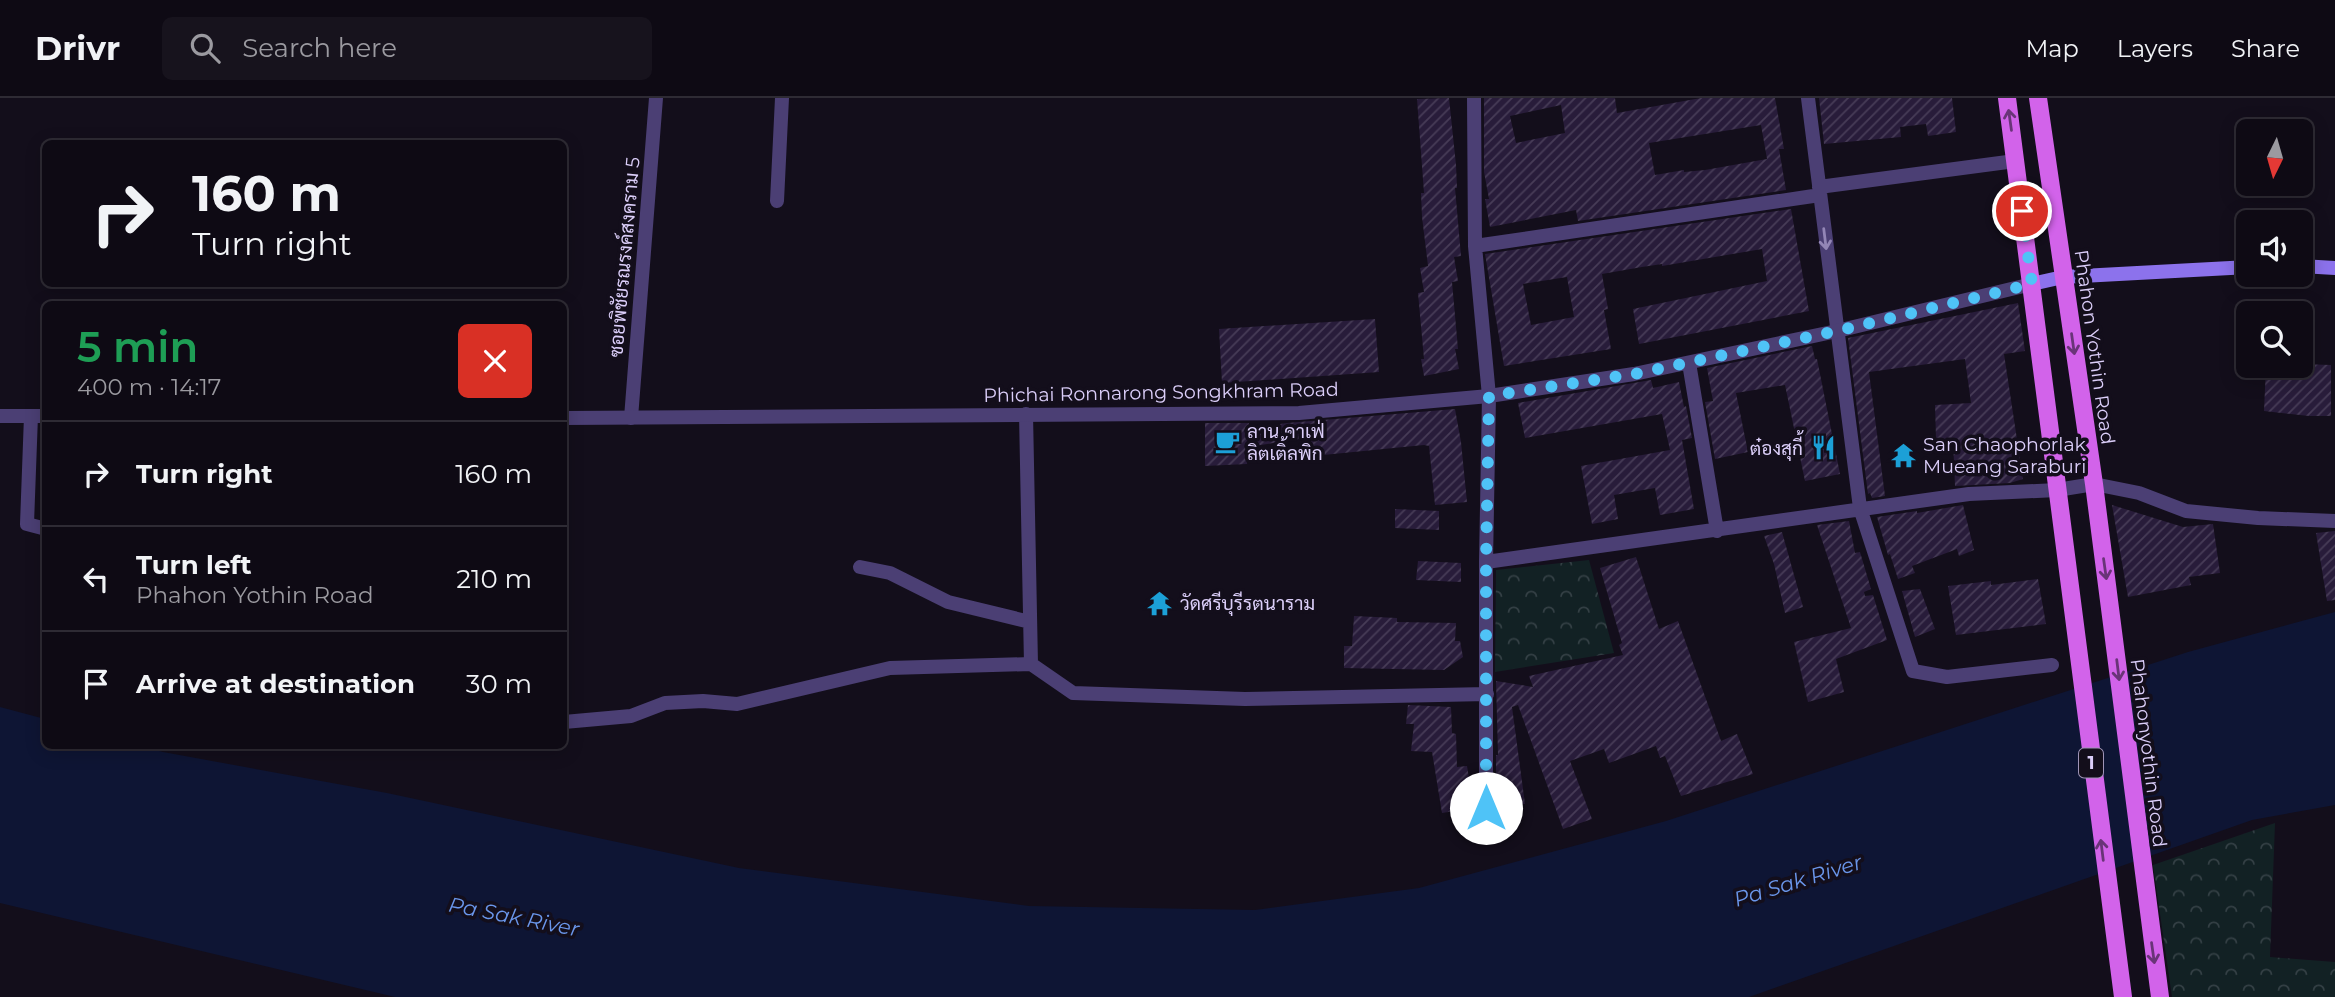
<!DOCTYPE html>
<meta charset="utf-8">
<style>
:root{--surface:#0e0a14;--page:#17131d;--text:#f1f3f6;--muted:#9b9aa0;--line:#2e2b34}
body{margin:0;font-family:Montserrat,Sarabun,sans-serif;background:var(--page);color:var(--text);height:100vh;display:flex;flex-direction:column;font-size:26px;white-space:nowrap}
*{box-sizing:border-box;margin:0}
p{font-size:23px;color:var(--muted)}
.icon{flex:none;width:38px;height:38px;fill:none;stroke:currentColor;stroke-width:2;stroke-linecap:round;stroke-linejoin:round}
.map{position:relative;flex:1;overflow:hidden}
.panel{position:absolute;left:42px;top:203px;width:525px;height:448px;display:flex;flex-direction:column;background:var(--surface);border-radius:10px;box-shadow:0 4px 18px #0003,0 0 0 2px var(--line)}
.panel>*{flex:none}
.top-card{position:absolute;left:42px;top:42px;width:525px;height:147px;border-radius:10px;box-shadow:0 4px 18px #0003,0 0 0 2px var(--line);background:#0e0a14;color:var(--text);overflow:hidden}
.needle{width:46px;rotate:185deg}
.buttons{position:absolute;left:2236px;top:21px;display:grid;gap:14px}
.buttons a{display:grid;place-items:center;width:77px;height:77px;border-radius:10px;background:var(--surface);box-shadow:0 4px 18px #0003,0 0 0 2px var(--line);font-size:35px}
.pin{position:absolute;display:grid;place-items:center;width:60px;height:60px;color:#fff;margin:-30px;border:4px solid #fff;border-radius:50%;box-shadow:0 2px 7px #0007}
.me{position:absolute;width:77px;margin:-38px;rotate:0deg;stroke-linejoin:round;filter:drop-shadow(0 0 5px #0008)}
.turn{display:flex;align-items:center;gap:24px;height:147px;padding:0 35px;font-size:32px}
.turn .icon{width:91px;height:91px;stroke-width:2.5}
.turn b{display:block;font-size:49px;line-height:60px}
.round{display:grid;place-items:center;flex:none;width:74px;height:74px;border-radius:10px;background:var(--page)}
.overview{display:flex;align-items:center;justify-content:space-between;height:119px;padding:0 35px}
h1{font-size:42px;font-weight:600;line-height:52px;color:#1e9e55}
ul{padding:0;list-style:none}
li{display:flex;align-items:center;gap:21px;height:105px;padding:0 35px;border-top:2px solid var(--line)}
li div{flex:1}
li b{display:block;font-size:26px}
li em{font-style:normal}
header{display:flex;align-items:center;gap:42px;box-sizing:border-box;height:98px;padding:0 35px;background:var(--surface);border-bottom:2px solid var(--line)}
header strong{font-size:33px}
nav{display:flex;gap:38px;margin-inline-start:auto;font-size:24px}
.search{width:490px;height:63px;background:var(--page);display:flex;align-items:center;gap:18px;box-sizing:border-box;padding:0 24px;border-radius:10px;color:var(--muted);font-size:26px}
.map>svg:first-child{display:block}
.forest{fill:url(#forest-crowns)}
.water{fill:#0e1534}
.building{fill:url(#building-hatch);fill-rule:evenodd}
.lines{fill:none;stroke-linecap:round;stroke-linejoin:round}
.minor{stroke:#4b3f74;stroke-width:14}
.tertiary{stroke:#4b3f74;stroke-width:14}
.secondary{stroke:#8c72ec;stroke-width:14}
.primary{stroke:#d263ea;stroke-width:18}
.oneway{stroke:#693478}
.oneway2{stroke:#9386b6}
.route{stroke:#4fc3f7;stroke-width:12;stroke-dasharray:0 21.6}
.labels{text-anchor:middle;stroke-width:7;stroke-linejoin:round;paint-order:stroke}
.shield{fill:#130e1b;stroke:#9f94b6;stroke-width:2}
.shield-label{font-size:18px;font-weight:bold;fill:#dbcef9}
.street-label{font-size:19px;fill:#dbcef9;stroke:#130e1b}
.poi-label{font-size:19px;fill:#dbcef9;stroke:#130e1b;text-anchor:start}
.water-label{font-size:21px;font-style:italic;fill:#6a96eb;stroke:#130e1b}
</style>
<header>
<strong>Drivr</strong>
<div class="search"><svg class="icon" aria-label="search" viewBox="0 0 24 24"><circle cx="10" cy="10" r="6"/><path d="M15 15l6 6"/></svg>Search here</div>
<nav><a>Map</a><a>Layers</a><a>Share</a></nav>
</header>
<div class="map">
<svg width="2335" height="899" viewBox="0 0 2335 899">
<defs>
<pattern id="forest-crowns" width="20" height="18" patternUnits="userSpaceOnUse" patternTransform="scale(1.75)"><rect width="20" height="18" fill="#122124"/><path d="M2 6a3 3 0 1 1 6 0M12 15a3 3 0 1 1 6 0" fill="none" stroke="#344045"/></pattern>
<pattern id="building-hatch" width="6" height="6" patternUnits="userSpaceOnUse" patternTransform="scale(1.75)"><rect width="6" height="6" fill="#281c3a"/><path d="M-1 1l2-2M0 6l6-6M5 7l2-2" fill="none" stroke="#473c57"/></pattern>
</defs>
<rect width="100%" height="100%" fill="#130e1b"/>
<!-- forest -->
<path class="forest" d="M 1589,462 L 1614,555 L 1495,574 L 1496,472 Z
M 2275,725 L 2270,859 L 2335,864 L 2335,899 L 2172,899 L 2153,767 Z"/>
<!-- water -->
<path class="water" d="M 2335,514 L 2335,707 L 2252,722 L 1749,899 L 395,899 L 0,805 L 0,609 L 45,621 L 46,648 L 141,648 L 163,654 L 387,695 L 739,770 L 1029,808 L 1255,812 L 1419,790 L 1666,723 L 2188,554 Z"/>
<!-- building -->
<path class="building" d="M 1449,0 L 1456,67 L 1457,90 L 1455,90 L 1461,158 L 1454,159 L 1458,183 L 1452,184 L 1458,251 L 1455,251 L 1459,271 L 1424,278 L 1421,261 L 1424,261 L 1418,195 L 1424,194 L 1420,170 L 1428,168 L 1422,119 L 1421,95 L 1424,95 L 1417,1 Z
M 1484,0 L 1615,0 L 1617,15 L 1701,0 L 1775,0 L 1784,51 L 1779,51 L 1786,92 L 1578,123 L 1576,112 L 1490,129 L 1485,101 L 1489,101 L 1484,74 ZM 1561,7 L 1565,35 L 1516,45 L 1510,18 ZM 1761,27 L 1767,61 L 1705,72 L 1684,74 L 1684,72 L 1655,77 L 1649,45 Z
M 1819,0 L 1952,0 L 1956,34 L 1928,38 L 1926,26 L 1900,29 L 1901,39 L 1824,46 Z
M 1791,111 L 1809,213 L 1639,246 L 1633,211 L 1767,183 L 1762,151 L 1662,168 L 1662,166 L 1642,169 L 1602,176 L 1608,211 L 1604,212 L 1611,251 L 1504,268 L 1485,156 ZM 1567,179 L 1574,219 L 1531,227 L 1523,186 Z
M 2018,205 L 2025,253 L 2004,256 L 2023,381 L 2010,385 L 1955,388 L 1953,341 L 1936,341 L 1935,307 L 1971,305 L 1965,261 L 1869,274 L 1885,398 L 1872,400 L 1870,395 L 1868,396 L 1848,240 Z
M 1375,221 L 1379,274 L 1222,285 L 1219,231 Z
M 1812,248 L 1815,261 L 1817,261 L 1840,376 L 1805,383 L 1785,287 L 1736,295 L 1748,354 L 1715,361 L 1705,304 L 1713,303 L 1707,270 Z
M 2301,266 L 2331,267 L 2331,318 L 2309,318 L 2264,313 L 2266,268 L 2301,268 Z
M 1651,282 L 1653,290 L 1679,284 L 1684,309 L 1686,308 L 1692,340 L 1682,342 L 1694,411 L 1660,417 L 1655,390 L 1614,397 L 1618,421 L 1592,426 L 1581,368 L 1670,352 L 1662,316 L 1525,340 L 1518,305 Z
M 1455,311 L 1461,344 L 1467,404 L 1435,407 L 1429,348 L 1424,347 L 1303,359 L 1300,341 L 1248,349 L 1247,366 L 1205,368 L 1205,325 L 1249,325 L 1248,331 L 1287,325 Z
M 1963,407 L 1974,452 L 1959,458 L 1957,451 L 1912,468 L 1915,475 L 1898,481 L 1890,456 L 1888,457 L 1877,419 L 1917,413 L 1917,415 Z
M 2112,407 L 2183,429 L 2213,426 L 2220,475 L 2189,479 L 2191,487 L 2128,499 Z
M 1395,411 L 1439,413 L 1439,432 L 1395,430 Z
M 1849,423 L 1855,455 L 1860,454 L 1871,491 L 1864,494 L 1865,498 L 1873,497 L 1887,542 L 1836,561 L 1844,594 L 1808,604 L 1794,544 L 1851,530 L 1817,427 Z
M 2335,433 L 2335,502 L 2327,503 L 2316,435 Z
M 1782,434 L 1803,509 L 1785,515 L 1774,466 L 1764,438 Z
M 1636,459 L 1659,531 L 1678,523 L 1721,643 L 1737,636 L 1753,676 L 1681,698 L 1665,658 L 1660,660 L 1656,648 L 1609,665 L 1604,651 L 1570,663 L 1592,721 L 1563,731 L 1518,607 L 1512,609 L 1525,706 L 1496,707 L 1496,657 L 1498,657 L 1496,583 L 1533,589 L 1529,578 L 1623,557 L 1619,547 L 1622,545 L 1600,470 Z
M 1418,463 L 1461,465 L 1461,484 L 1416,482 Z
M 2038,481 L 2046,526 L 1956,537 L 1948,488 L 1991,483 L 1991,487 Z
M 1920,491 L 1935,531 L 1915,539 L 1902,493 Z
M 1354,518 L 1397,520 L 1397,524 L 1456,525 L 1455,543 L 1460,543 L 1463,559 L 1444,572 L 1344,570 L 1344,548 L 1352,548 Z
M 1408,607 L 1451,609 L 1452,635 L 1456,636 L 1457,669 L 1467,668 L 1474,710 L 1442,715 L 1432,654 L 1411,653 L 1414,626 L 1406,626 Z"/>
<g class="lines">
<!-- minor -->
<path class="minor" d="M 1474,0 L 1475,148 L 1489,298 L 1486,464 L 1486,710
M 1808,0 L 1860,410 L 1913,573 L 1947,579 L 2052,567
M 1819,89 L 2015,63
M 777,103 L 782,0
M 1475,148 L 1820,97
M 1689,265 L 1717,433
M 1026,316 L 1031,566 L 1073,595 L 1245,601 L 1487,596
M 31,318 L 27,426 L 46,431
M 631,320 L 656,0
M 1486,464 L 1969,396 L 2057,392 L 2094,386 L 2139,395 L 2186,413 L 2258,420 L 2335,423
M 860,469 L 890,475 L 948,504 L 1030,524
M 564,624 L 631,618 L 665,605 L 703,603 L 737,606 L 890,570 L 1031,566"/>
<!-- tertiary -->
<path class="tertiary" d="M 0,318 L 46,318
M 564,320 L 1299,315 L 1489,298 L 1634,276 L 1837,233 L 2032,186"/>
<!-- secondary -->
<path class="secondary" d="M 2301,168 L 2335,170
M 2032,186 L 2063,179 L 2249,169"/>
<!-- primary -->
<path class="primary" d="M 2007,0 L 2123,899
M 2038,0 L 2094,386 L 2160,899"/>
</g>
<!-- one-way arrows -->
<defs><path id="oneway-shaft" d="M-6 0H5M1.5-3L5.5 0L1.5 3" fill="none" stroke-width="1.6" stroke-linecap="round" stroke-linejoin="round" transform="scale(1.75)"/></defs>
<g class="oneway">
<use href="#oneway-shaft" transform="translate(2010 22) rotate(-98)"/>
<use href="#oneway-shaft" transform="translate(2073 246) rotate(82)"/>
<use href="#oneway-shaft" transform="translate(2105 471) rotate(82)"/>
<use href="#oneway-shaft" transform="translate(2118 572) rotate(83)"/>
<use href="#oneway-shaft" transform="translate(2102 752) rotate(-97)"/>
<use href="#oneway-shaft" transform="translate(2153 855) rotate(82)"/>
</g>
<use class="oneway2" href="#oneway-shaft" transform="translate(1825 141) rotate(83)"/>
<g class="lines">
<!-- route -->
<path class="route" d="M 1486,710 L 1486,464 L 1489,298 L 1634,276 L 1837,233 L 2032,186 L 2022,113"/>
</g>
<!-- icons -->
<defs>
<symbol id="cafe-bare" viewBox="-9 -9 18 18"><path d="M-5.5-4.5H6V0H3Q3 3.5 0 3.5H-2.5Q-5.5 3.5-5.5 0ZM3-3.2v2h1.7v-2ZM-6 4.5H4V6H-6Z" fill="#1ca0d7" stroke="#130e1b" stroke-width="2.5" paint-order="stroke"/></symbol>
<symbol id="restaurant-bare" viewBox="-9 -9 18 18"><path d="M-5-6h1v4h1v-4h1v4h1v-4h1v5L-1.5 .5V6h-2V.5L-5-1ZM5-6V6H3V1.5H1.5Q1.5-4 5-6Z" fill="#1ca0d7" stroke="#130e1b" stroke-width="2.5" paint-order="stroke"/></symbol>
<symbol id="temple-bare" viewBox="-9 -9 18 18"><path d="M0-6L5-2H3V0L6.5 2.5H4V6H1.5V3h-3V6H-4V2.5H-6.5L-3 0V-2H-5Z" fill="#1ca0d7" stroke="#130e1b" stroke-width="2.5" paint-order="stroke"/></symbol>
</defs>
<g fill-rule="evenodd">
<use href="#cafe-bare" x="1210" y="326" width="35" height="35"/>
<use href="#restaurant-bare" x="1806" y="332" width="35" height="35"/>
<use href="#temple-bare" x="1886" y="340" width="35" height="35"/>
<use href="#temple-bare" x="1142" y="488" width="35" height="35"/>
</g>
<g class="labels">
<!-- shield labels -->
<rect class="shield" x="2079" y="650.5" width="24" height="29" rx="5"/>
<g class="shield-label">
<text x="2091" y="671">1</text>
</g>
<!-- street labels -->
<g class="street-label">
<text transform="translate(624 159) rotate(-85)" y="7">ซอยพิชัยรณรงค์สงคราม 5</text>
<text transform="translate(2095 249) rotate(82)" y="7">Phahon Yothin Road</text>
<text transform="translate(1161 294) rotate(-1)" y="7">Phichai Ronnarong Songkhram Road</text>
<text transform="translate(2149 655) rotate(83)" y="7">Phahonyothin Road</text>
</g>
<!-- poi labels -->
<g class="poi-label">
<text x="1247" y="340">ลาน คาเฟ่<tspan x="1247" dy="22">ลิตเติ้ลพิก</tspan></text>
<text x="1923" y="353">San Chaophorlak<tspan x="1923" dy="22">Mueang Saraburi</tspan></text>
<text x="1803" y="357" text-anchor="end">ต๋องสุกี้</text>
<text x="1180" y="512">วัดศรีบุรีรตนาราม</text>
</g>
<!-- water labels -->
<g class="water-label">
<text transform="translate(1798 783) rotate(-17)" y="7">Pa Sak River</text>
<text transform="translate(514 819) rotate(11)" y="7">Pa Sak River</text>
</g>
</g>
</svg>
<div class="buttons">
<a><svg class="needle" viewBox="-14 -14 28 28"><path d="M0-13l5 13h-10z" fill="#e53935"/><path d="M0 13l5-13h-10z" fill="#9b9aa0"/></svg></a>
<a><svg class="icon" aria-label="sound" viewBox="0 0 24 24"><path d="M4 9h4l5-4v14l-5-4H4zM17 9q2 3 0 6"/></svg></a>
<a><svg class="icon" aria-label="search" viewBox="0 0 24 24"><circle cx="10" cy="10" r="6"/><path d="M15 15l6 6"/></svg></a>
</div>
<div class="pin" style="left:2022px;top:113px;background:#d93025"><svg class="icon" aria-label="arrive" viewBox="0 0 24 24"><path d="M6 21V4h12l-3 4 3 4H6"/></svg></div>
<svg class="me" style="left:1486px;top:710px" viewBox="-20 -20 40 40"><circle r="19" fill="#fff"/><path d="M0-13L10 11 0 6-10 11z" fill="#4fc3f7"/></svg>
<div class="top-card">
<div class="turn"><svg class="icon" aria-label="right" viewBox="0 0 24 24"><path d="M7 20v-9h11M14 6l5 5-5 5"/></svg><div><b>160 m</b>Turn right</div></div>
</div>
<section class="panel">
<div class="overview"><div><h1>5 min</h1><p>400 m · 14:17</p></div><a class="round" style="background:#d93025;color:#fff"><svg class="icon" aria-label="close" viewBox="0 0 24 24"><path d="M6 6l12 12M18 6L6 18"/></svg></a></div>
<ul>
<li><svg class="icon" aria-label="right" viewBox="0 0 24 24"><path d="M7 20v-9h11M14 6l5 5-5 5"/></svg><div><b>Turn right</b></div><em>160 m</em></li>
<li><svg class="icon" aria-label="left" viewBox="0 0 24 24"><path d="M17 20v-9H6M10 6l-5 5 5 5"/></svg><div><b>Turn left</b><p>Phahon Yothin Road</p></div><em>210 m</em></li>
<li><svg class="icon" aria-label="arrive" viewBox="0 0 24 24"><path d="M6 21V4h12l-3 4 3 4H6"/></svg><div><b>Arrive at destination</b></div><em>30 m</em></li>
</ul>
</section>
</div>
